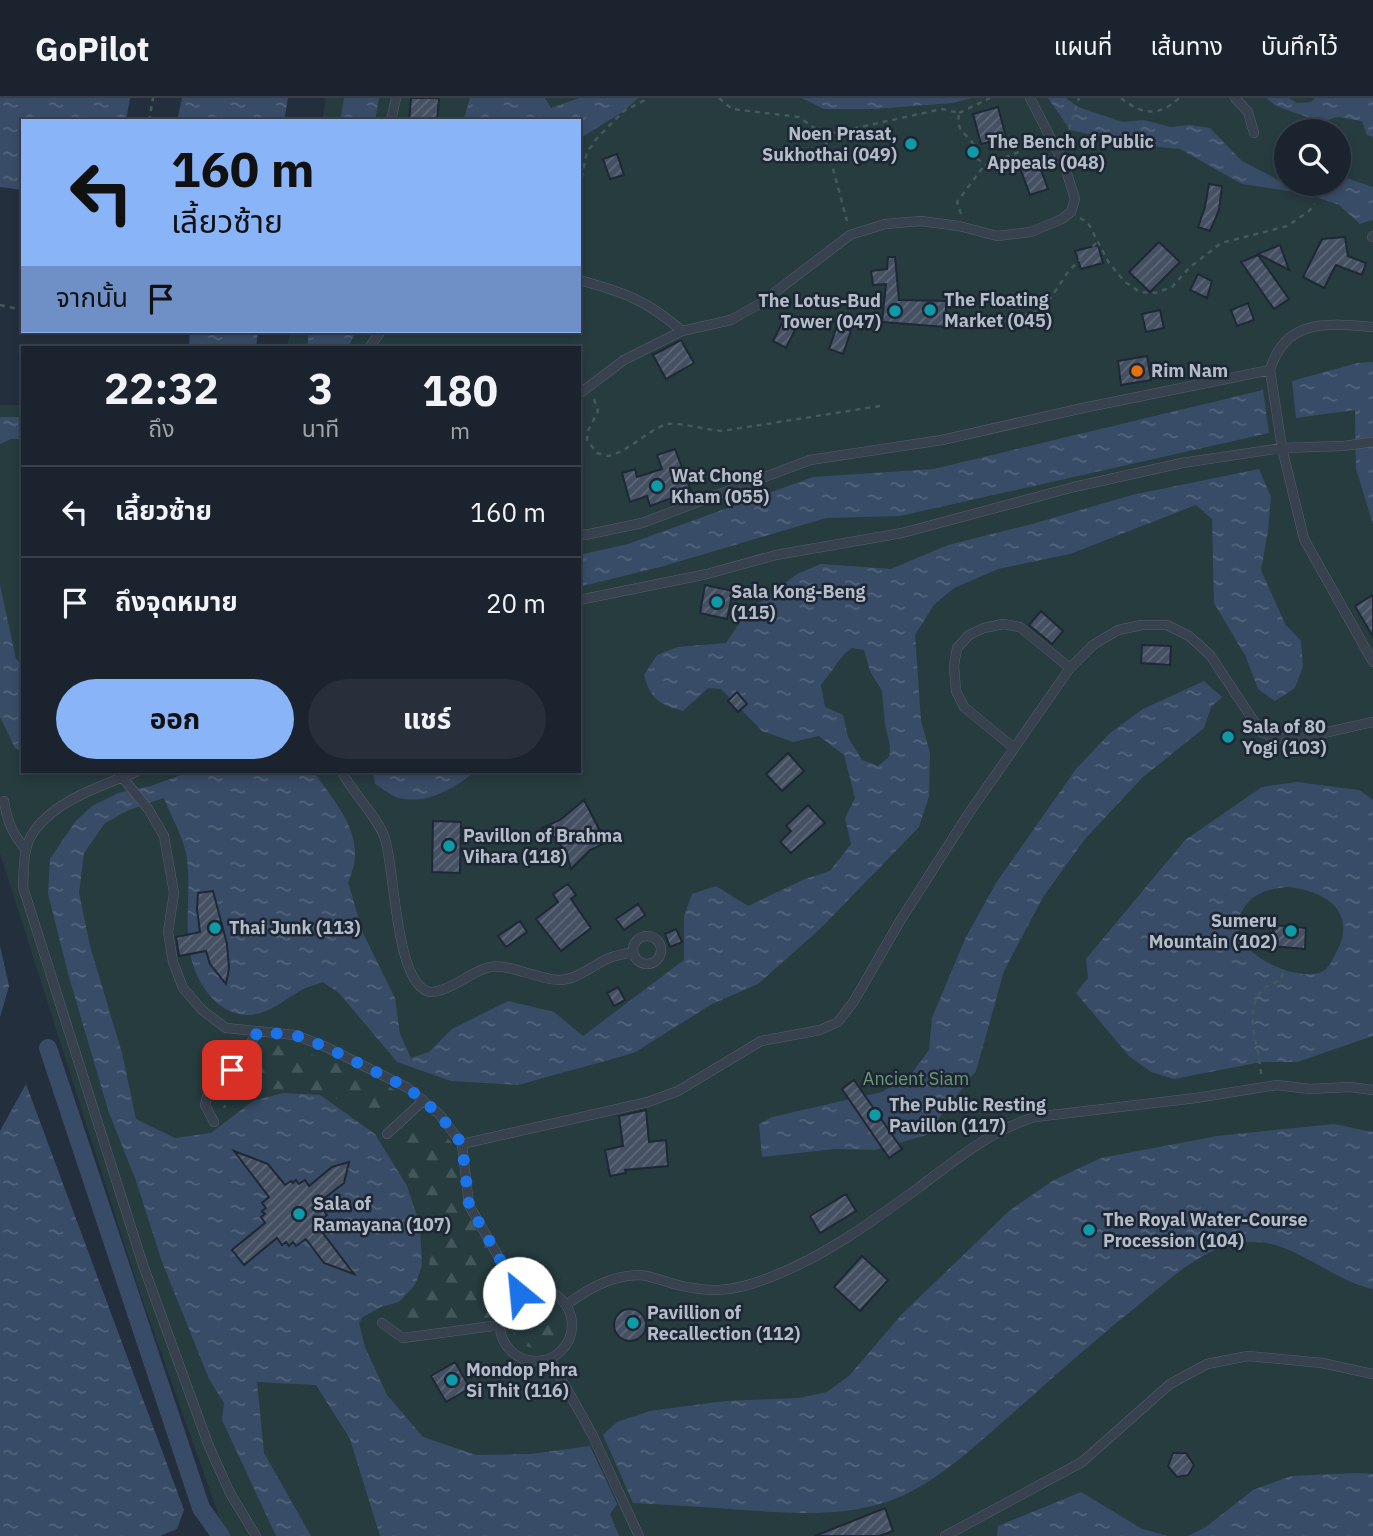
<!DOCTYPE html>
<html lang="th">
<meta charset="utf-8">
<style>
:root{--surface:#1b232e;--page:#282f3a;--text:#f1f3f6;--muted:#a0a4aa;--line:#39404a;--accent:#8ab4f8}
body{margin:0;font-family:"IBM Plex Sans","Noto Sans Thai",sans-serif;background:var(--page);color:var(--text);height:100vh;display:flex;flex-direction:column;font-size:26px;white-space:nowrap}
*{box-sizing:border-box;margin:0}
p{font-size:23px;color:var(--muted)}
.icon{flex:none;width:38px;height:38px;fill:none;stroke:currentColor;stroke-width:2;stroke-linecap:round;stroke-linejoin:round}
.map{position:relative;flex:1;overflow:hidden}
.panel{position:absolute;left:21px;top:248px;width:560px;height:427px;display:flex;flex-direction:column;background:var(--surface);border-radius:0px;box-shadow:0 4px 10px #0003,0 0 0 2px var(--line)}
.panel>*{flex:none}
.guide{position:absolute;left:21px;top:21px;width:560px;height:214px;border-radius:0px;box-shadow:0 4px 10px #0003,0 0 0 2px var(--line);background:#8ab4f8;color:#111;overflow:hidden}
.controls{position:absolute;left:1274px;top:21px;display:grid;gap:14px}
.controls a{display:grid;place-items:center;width:77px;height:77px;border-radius:50%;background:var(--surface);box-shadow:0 4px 10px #0003,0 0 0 2px var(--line);font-size:35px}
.pin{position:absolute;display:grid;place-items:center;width:60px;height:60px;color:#fff;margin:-30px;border-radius:14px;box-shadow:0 4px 10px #0006}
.me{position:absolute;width:77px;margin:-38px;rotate:332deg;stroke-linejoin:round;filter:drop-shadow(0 0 5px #0008)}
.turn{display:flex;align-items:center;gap:24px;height:147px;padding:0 35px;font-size:32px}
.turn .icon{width:91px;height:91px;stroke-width:2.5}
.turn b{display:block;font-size:49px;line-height:60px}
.then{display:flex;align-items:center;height:66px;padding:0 35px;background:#0003;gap:14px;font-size:26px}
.eta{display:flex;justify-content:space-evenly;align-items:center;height:119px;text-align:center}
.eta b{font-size:42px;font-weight:700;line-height:49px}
.action{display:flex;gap:14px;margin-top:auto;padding:14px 35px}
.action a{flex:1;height:80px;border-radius:42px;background:var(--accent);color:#111;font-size:28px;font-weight:700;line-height:80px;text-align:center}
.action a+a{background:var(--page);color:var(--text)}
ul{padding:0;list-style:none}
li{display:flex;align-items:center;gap:21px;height:91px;padding:0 35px;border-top:2px solid var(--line)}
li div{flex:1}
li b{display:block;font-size:26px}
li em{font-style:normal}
header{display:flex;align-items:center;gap:42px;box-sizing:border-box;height:98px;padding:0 35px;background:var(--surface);border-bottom:2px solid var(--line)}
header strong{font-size:33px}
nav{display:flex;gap:38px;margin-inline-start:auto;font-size:24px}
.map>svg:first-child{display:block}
.green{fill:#263c3f;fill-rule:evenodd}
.forest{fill:url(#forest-firs)}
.water{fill:url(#water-ripples);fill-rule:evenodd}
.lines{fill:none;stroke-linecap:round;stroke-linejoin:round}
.canal{stroke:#394c67;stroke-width:18}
.building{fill:url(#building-hatch);stroke:#1f2835;stroke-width:2}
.lane-casing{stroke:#565f6c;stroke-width:10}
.path{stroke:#44595c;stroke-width:2.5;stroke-dasharray:5 5;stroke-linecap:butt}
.lane{stroke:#38414e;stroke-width:9}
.route{stroke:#1a73e8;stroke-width:12;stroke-dasharray:0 21.6}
.culture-dot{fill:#0f9aa8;stroke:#1d2633;stroke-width:2.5}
.food-dot{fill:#e8710a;stroke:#1d2633;stroke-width:2.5}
.labels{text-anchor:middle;stroke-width:5;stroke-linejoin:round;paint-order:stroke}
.poi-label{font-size:18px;font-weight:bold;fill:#b4bcc9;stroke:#1d2633;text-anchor:start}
.park-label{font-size:18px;fill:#6b9a76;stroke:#1d2633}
</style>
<header>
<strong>GoPilot</strong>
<nav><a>แผนที่</a><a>เส้นทาง</a><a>บันทึกไว้</a></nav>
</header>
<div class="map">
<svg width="1373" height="1438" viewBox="0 0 1373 1438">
<defs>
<pattern id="forest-firs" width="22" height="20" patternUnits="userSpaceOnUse" patternTransform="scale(1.75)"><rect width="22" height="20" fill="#263c3f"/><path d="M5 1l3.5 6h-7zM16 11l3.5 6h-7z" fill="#435659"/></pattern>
<pattern id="water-ripples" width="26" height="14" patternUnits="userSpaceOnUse" patternTransform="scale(1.75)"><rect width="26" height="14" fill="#394c67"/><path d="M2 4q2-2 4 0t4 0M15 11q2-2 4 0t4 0" fill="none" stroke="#53647b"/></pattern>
<pattern id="building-hatch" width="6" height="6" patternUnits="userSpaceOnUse" patternTransform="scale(1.75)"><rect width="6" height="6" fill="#455162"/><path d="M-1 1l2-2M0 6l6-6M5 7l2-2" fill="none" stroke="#5d6877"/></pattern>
</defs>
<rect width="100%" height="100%" fill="#242f3e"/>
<!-- green -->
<path class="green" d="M 326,0 L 1373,0 L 1373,1438 L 226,1438 L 140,1195 L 0,755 L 0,307 L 23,307 L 23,674 L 579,674 L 579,250 L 287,250 L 290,233 L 579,233 L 579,23 L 322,23 ZM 1286,33 L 1339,33 L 1339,86 L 1286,86 Z"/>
<!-- forest -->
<path class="forest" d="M 265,941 L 362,973 L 410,1001 L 380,1028 L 324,993 L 270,991 L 234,1016 L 220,1014 Z
M 419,1024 C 433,1030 447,1036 455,1049 C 463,1060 459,1088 464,1103 C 475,1134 496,1161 511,1191 L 488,1220 L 400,1229 L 384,1212 L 415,1198 L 429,1176 L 431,1127 L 394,1046 Z
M512 1227a23 23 0 1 1 46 0a23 23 0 1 1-46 0Z"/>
<!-- water -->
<path class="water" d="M 0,0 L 130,0 L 126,23 L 23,23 L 23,92 L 0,89 Z
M 182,0 L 288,0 L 284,23 L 177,23 Z
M 344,0 L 379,0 L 375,23 L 340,23 Z
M 470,0 L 545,0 L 551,10 L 579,0 L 638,0 L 624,13 L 579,41 L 579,23 L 463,23 Z
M 802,0 L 972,0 L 952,5 L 875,11 L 824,11 Z
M 1048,0 L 1066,0 L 1078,9 L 1123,24 L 1144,22 L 1171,29 L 1190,27 L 1210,30 L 1242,63 L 1286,86 L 1339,86 L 1340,78 L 1373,89 L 1373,122 L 1360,126 L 1339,107 L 1308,96 L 1242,86 L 1180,51 L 1139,47 L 1070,32 Z
M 1266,0 L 1289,0 L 1297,5 L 1311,4 L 1315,0 L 1373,0 L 1373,39 L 1367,37 L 1362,23 L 1338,19 L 1321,24 L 1276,8 Z
M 190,233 L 258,233 L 256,250 L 189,250 Z
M 309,233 L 356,233 L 348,250 L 307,250 Z
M 1373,264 L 1373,426 L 1356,371 L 1355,312 L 1296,320 L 1292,283 L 1357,265 Z
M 1263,292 L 1269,335 L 900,418 L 826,420 L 664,468 L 579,489 L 579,457 L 628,446 L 813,379 L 934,371 Z
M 0,319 L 23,319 L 23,341 L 11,341 L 0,346 Z
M 1259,371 L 1271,399 L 1268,433 L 1261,472 L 1285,526 L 1301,543 L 1303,568 L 1295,590 L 1275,603 L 1258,591 L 1246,559 L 1214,505 L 1212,421 L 1196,407 L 1070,456 L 998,471 L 954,490 L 934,507 L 915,537 L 921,623 L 930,655 L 929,698 L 919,729 L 820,831 L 758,886 L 712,906 L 634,955 L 518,987 L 451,983 L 397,964 L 339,895 L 323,884 C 315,887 306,889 298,894 C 281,904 266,918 245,917 C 232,916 220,909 212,900 C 173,855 195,807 186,755 C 182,737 171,718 164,700 L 129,712 L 105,725 L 84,755 L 79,795 L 90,848 L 122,955 L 136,1021 L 175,1040 L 211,1035 L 253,1003 L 283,995 L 320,997 L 375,1036 L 407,1088 L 420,1127 L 422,1168 L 415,1187 L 399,1204 L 381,1209 L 363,1219 L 359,1225 L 365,1249 L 387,1297 L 423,1339 L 476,1357 L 531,1356 L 590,1348 L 617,1406 L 610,1416 L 619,1438 L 380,1438 L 350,1341 L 316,1287 L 257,1284 L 264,1355 L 311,1438 L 276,1438 L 222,1322 L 224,1305 L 209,1281 L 162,1164 L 136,1083 L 109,1015 L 69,879 L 48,796 L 50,761 L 75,724 L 92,708 L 118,695 L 151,688 L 189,674 L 314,674 C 338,709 369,740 348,784 L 363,835 L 395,900 L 400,936 L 411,960 L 429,954 L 452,931 L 508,903 L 554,914 L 583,938 L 684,862 L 684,818 L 692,796 L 716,788 L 748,808 L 805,781 L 830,773 L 851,746 L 845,720 L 855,700 L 844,657 L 819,638 L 793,644 L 762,633 L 721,591 L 708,590 L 683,613 C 659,606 651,602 644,577 L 657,557 L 678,549 L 726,545 L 746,515 L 797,476 L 821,466 L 891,471 L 948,447 L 1032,426 L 1132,397 ZM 852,550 L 864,552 L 870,573 L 882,593 L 885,626 L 890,648 L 889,659 L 878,668 L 862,662 L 848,639 L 843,617 L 825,609 L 821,587 L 844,556 Z
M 0,487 L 16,561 L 23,567 L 23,655 L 15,650 L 0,619 Z
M 1204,583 L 1222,599 L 1211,609 L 1204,630 L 1142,680 L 1085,741 L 1043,799 L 1004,873 L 976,973 L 926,1037 L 875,1052 L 835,1051 L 762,1059 L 759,1026 L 772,1019 L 882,994 L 912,975 L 929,952 L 932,920 L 965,841 L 996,785 L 1076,671 L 1110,635 L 1143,611 Z
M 373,674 L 475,674 C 454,690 427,707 399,700 C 391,698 382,690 375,686 Z
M 1297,684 L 1359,692 L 1373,702 L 1373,938 L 1297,964 L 1261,964 L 1174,981 L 1151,974 L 1129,958 L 1076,895 L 1088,880 L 1086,861 L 1185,742 L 1262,689 ZM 1287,789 C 1323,792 1358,812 1337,853 C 1334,859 1331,866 1326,871 C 1306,890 1218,854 1242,813 C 1252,795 1268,791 1287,789 Z
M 0,848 L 9,888 L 0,919 Z
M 26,986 L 184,1412 L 177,1431 L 160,1438 L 0,1438 L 0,1033 Z
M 1334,1026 L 1373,1034 L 1373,1191 C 1332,1183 1293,1142 1251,1144 C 1206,1146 1175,1177 1142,1204 C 1101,1237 1061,1272 1022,1307 C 979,1343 935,1390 880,1406 C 836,1419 789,1415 744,1412 C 707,1409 670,1407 633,1405 L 603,1337 L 617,1324 L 650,1313 L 725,1303 L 799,1300 L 827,1294 L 849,1278 L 902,1216 L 1010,1112 L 1054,1082 L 1101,1060 L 1217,1038 Z
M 1357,1375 L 1373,1376 L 1373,1438 L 1188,1438 L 1206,1429 L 1253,1392 L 1291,1378 Z
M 1081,1394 L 1142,1431 L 1168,1438 L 997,1438 L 998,1428 Z"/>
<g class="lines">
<!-- canal -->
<path class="canal" d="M 48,950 L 201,1410 L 221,1438"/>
</g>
<!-- building -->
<path class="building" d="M 411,0 L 439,0 L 437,23 L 409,23 Z
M 998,9 L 1006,39 L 981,46 L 973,16 Z
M 617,56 L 624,77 L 610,81 L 603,61 Z
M 1038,64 L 1048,91 L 1030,97 L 1020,70 Z
M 1209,86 L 1222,88 L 1219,112 L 1210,133 L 1198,129 L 1205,109 Z
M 1345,139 L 1348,158 L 1366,165 L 1362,177 L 1336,167 L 1324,190 L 1303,179 L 1322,141 Z
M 1159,144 L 1180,164 L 1150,194 L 1129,174 Z
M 1098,147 L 1103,165 L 1081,171 L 1075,153 Z
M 1280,147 L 1289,172 L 1258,156 Z
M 1258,157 L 1289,201 L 1274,211 L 1241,164 Z
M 888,159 L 895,159 L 899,202 L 946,203 L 946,229 L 882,224 L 886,186 L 873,187 L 871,173 L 887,171 Z
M 1198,176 L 1212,183 L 1207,200 L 1190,192 Z
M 1248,205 L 1254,222 L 1237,228 L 1231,212 Z
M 1160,212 L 1164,230 L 1146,234 L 1142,216 Z
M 784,221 L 797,228 L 786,250 L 773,243 Z
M 837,228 L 851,233 L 843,256 L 829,251 Z
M 681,242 L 694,265 L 666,281 L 653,257 Z
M 1147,258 L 1151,282 L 1121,287 L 1118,263 Z
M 675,351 L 691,393 L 650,408 L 647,398 L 630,404 L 622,375 L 635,371 L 637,379 L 662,371 L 657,357 Z
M 705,487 L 733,493 L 727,521 L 700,515 Z
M 1373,497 L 1373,539 L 1355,508 Z
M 1041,513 L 1063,533 L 1052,546 L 1029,527 Z
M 1142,547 L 1171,548 L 1170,567 L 1141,565 Z
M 737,594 L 747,606 L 738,614 L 728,603 Z
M 788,655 L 804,673 L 782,693 L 766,676 Z
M 584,702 L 599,731 L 613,741 L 590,752 L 571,771 L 566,754 L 555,740 L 542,730 L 560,722 Z
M 808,707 L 825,725 L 791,755 L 780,744 L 791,733 L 786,728 Z
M 433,723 L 461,724 L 460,775 L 432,774 Z
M 568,786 L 576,797 L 571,801 L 591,830 L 561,853 L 536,821 L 558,804 L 553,796 Z
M 213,793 L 227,846 L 229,871 L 226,886 L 210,866 L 206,853 L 179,858 L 176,839 L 200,834 L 197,811 L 198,795 Z
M 638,806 L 645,817 L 624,832 L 616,821 Z
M 520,823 L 527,834 L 506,849 L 498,838 Z
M 1274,827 L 1306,830 L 1305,851 L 1272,848 Z
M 676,831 L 682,844 L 670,849 L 665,836 Z
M 618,889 L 625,902 L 614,908 L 607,895 Z
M 854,982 L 902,1051 L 889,1060 L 842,991 Z
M 646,1012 L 649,1044 L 666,1042 L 668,1068 L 625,1072 L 626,1075 L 610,1078 L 605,1052 L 623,1048 L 619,1018 Z
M 234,1053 L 268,1066 L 285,1087 L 291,1083 L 293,1085 L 296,1082 L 299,1086 L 305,1082 L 309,1088 L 332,1069 L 349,1064 L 344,1085 L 321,1103 L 327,1110 L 324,1113 L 327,1117 L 323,1120 L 327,1124 L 319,1130 L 354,1176 L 324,1165 L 306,1141 L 296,1148 L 293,1144 L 289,1148 L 286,1144 L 282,1147 L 277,1140 L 244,1167 L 232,1152 L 265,1125 L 261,1119 L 265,1116 L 262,1113 L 266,1110 L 262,1105 L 269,1099 Z
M 846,1096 L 856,1113 L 820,1135 L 810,1118 Z
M 862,1158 L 888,1182 L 860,1213 L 834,1189 Z
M614 1227a16 16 0 1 1 32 0a16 16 0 1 1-32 0Z
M 455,1264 L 470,1290 L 446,1304 L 431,1278 Z
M 1173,1355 L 1186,1355 L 1194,1367 L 1188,1377 L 1177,1379 L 1168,1368 Z
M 885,1410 L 893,1433 L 879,1438 L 815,1438 Z"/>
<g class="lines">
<defs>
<path id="lane" d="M 1235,0 L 1248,14 L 1254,35
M 391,23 L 396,0
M 1372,139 L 1373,138
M 579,182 C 623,194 647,202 682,233
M 369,250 L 381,233
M 1270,272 L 1282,350 L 1304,441 L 1373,564
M 579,296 L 624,262 L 682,233 L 731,222 L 761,205 L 850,137 L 885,126 L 921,123 L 959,128 L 997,138 L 1031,134 L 1062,121 L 1071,114 L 1075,101 L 1064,66 L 1030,0
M 579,436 L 585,437 L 642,425 L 810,362 L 942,342 L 1083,310 L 1270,272 C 1285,220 1328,225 1373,229
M 579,502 L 707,476 L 776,457 L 902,435 L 1074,389 L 1182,365 L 1282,350 L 1343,348 L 1373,344
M 1014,650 L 964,609 L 956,593 L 954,568 L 957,550 L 969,537 L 984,530 L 1003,526 L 1020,529 L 1070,570
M 118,674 L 149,712 L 164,738 L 174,795 L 168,834 L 173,864 L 183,890 L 202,912 L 226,930 L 295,937 L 326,949 L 408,990 L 439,1016 L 462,1046 L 469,1107 L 519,1195
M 136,674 C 101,688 49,704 30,740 C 23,754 24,773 23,789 L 143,1167 L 208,1346 L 230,1395 L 256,1438
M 342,674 C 352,694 380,722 385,741 C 395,772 395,880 427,893 C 442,899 473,872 490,869 C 507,865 540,882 559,882 C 576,882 592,868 607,861 C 615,857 625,856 633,854
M 4,703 C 7,724 13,736 26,752
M633 852a14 14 0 1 1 28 0a14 14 0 1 1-28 0Z
M 214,1024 L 205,1007 L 207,999 L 232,972 L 258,934
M 387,1036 L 423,1003
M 462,1046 L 648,1004 L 678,993 L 761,943 L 820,932 L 838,924 L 854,903 L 900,823 L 969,715 L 1070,570 L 1093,547 L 1118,532 L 1142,527 L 1167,527 L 1189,538 L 1210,557 L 1261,634 L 1276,640 L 1297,641 L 1373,624
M500 1227a36 36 0 1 1 72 0a36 36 0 1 1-72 0Z
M 566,1207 C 588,1191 610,1178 638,1177 C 650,1177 663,1183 674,1186 C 707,1195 731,1194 763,1182 C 819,1162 869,1126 918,1090 C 954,1063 991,1032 1035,1019 L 1196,1000 L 1277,987 L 1310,991 L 1350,989 L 1373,992
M 382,1225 L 403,1240 L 500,1227
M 550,1261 L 592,1336 L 639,1438
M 945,1438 L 1082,1364 L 1170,1286 L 1207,1266 L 1248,1258 L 1322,1265 L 1373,1276"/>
</defs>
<!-- lane casing -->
<use href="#lane" class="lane-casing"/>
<!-- path -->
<path class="path" d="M 719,0 L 732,11 L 799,19 L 824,37 L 847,123
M 1121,0 C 1142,17 1159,19 1179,0
M 959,15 L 990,0
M 149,23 L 153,0
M 824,37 L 942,11 L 959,15 C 956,35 966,34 974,47 C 976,51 975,56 976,60 L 986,67
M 1066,41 L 1079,0
M 961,116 L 957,104 L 984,68 L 1041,45
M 1080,120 L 1088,125 L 1109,165 L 1125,184 L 1140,194 L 1155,195 L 1172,189 L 1189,170 L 1221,145 L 1287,128 L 1308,114 L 1315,106
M 580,170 L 582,78 L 587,54 L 598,39 L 624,13 L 649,0
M 0,207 L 23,212
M 985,229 L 1038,213 L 1052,198 L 1068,174 L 1097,144
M 594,301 L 598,313 L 588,333 L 587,342 L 597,355 L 608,358 C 630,353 646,333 667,326 C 677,324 708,332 722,333 L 880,308
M 1261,976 C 1260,950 1240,909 1266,889 C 1271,886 1277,884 1281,881 L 1284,871"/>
<!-- lane -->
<use href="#lane" class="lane"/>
</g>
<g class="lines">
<!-- route -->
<path class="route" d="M 232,972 L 258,934 L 295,937 L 326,949 L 408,990 L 439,1016 L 462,1046 L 469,1107 L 519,1195"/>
</g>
<!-- markers -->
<g class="culture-dot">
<circle cx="911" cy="46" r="7"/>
<circle cx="973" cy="54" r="7"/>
<circle cx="930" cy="212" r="7"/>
<circle cx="895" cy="213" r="7"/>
<circle cx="657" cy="388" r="7"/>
<circle cx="717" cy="504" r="7"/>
<circle cx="1228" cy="639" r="7"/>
<circle cx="449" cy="748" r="7"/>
<circle cx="215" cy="830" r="7"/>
<circle cx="1291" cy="833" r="7"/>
<circle cx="875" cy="1017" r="7"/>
<circle cx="299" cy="1116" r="7"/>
<circle cx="1089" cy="1132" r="7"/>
<circle cx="633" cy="1225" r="7"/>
<circle cx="452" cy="1282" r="7"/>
</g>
<circle class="food-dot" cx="1137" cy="273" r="7"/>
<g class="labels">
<!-- poi labels -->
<g class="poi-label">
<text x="897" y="42" text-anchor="end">Noen Prasat,<tspan x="897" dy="21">Sukhothai (049)</tspan></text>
<text x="987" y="50">The Bench of Public<tspan x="987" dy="21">Appeals (048)</tspan></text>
<text x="944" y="208">The Floating<tspan x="944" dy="21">Market (045)</tspan></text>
<text x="881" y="209" text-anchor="end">The Lotus-Bud<tspan x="881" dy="21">Tower (047)</tspan></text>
<text x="1151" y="279">Rim Nam</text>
<text x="671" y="384">Wat Chong<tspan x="671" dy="21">Kham (055)</tspan></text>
<text x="731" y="500">Sala Kong-Beng<tspan x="731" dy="21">(115)</tspan></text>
<text x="1242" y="635">Sala of 80<tspan x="1242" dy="21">Yogi (103)</tspan></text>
<text x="463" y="744">Pavillon of Brahma<tspan x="463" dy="21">Vihara (118)</tspan></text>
<text x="1277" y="829" text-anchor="end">Sumeru<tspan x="1277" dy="21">Mountain (102)</tspan></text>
<text x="229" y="836">Thai Junk (113)</text>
<text x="889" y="1013">The Public Resting<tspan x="889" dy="21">Pavillon (117)</tspan></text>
<text x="313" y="1112">Sala of<tspan x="313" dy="21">Ramayana (107)</tspan></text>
<text x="1103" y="1128">The Royal Water-Course<tspan x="1103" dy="21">Procession (104)</tspan></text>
<text x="647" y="1221">Pavillion of<tspan x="647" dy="21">Recallection (112)</tspan></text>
<text x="466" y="1278">Mondop Phra<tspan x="466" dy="21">Si Thit (116)</tspan></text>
</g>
<!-- park labels -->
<g class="park-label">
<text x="916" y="987">Ancient Siam</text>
</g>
</g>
</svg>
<div class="controls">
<a><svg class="icon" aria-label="search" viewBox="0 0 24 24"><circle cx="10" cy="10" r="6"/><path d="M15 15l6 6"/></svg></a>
</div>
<div class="pin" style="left:232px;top:972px;background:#d93025"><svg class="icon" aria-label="arrive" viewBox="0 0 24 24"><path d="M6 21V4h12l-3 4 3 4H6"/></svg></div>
<svg class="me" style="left:519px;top:1195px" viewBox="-20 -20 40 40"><circle r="19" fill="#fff"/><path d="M0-13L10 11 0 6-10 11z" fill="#1a73e8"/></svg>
<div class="guide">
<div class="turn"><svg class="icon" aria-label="left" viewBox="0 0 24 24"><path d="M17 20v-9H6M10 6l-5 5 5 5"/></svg><div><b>160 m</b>เลี้ยวซ้าย</div></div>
<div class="then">จากนั้น<svg class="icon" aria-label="arrive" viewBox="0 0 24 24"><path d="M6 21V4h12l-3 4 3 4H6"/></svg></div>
</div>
<section class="panel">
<div class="eta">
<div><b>22:32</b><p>ถึง</p></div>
<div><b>3</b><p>นาที</p></div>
<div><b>180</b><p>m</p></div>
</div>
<ul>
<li><svg class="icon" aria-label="left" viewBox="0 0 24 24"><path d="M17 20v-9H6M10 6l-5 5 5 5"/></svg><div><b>เลี้ยวซ้าย</b></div><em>160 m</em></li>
<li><svg class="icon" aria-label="arrive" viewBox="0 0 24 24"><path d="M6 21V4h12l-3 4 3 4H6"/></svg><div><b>ถึงจุดหมาย</b></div><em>20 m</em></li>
</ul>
<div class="action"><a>ออก</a><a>แชร์</a></div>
</section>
</div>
